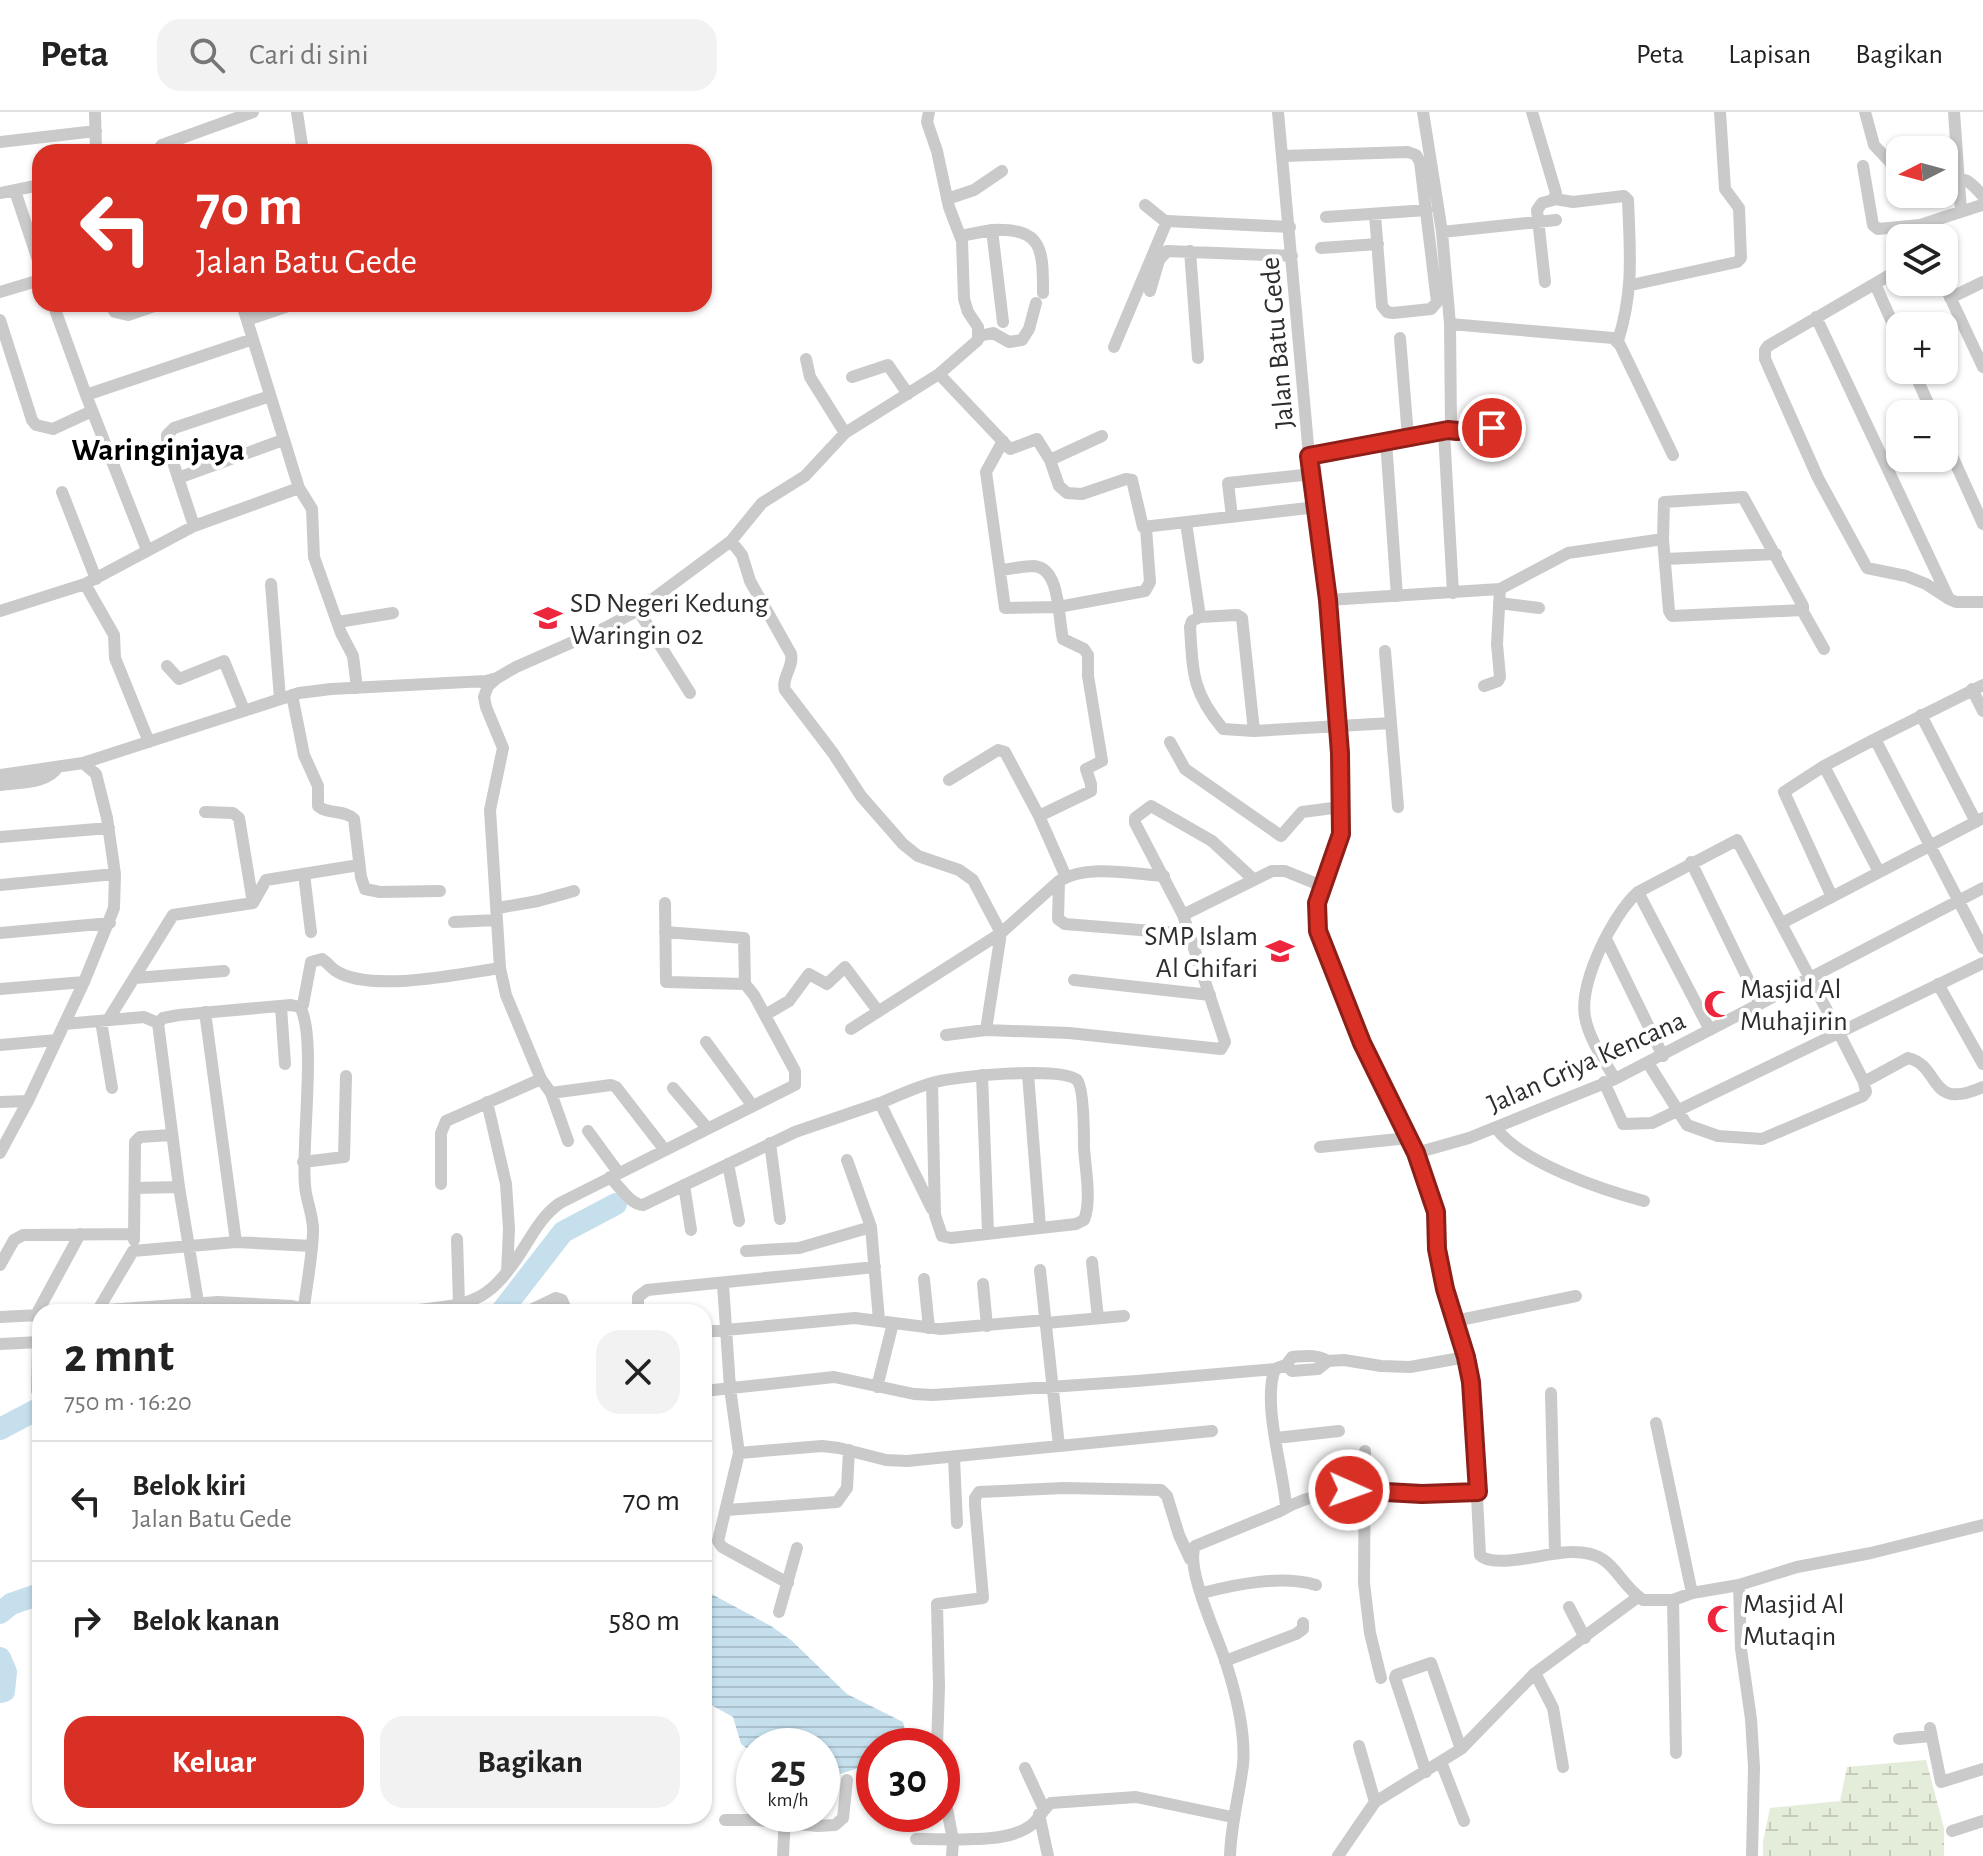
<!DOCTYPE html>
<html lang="id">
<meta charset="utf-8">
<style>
:root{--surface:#fff;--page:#f2f2f2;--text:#222;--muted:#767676;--line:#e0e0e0;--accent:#d93025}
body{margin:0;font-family:"Alegreya Sans",sans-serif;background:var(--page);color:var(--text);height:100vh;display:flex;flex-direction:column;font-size:30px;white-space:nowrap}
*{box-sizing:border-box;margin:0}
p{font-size:26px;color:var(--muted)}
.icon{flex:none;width:44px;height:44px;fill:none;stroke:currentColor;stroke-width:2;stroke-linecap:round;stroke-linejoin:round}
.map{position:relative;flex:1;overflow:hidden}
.panel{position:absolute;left:32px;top:1192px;width:680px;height:520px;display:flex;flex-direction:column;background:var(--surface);border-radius:24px;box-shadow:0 2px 6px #0004}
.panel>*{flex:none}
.banner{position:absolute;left:32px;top:32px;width:680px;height:168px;border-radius:24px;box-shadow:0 2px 6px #0004;background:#d93025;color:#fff;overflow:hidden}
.needle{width:52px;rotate:264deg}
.buttons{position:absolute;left:1886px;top:24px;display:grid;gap:16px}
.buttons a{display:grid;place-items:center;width:72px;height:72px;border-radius:16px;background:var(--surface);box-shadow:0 2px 6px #0004;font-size:40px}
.speed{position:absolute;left:736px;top:1616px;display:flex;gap:16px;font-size:40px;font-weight:700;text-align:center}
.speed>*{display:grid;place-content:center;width:104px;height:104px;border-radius:50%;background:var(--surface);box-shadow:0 2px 6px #0004;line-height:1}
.speed small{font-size:20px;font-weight:400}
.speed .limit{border:12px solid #d22;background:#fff;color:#111}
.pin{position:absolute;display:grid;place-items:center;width:68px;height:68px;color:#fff;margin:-34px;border:4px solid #fff;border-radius:50%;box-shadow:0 2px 8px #0007}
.me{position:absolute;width:88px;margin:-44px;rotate:92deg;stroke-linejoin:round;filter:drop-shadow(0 0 6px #0008)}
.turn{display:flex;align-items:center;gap:28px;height:168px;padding:0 32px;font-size:36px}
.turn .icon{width:104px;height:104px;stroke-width:2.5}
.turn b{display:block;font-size:56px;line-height:68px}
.round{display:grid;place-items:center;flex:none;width:84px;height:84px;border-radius:24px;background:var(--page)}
.head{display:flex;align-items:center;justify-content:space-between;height:136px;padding:0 32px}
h1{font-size:48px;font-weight:700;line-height:60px}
.cta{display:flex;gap:16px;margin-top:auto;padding:16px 32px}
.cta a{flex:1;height:92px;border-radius:24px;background:var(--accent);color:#fff;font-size:32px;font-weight:700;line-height:92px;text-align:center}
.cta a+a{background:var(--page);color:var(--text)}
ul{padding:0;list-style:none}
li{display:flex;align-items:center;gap:24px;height:120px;padding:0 32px;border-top:2px solid var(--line)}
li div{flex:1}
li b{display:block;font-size:30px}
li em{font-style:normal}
header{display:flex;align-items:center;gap:48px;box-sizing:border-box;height:112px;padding:0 40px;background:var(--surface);border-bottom:2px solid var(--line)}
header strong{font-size:38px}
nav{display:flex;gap:44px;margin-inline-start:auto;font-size:28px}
.search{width:560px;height:72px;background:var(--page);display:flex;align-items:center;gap:20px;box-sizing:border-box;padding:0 28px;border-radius:24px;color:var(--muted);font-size:30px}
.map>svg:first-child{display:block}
.wetland{fill:url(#wetland-marsh)}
.water{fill:url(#water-rules)}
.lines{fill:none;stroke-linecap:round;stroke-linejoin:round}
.river{stroke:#c5dfed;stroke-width:22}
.minor{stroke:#cacaca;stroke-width:12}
.route-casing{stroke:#8d1f18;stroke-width:20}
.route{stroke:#d93025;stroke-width:14}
.labels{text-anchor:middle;stroke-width:8;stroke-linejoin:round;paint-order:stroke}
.street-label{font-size:28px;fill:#2d2d2d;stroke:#fff}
.poi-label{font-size:28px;fill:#2d2d2d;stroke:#fff;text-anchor:start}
.quarter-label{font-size:32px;font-weight:bold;fill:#000;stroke:#fff}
</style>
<header>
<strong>Peta</strong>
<div class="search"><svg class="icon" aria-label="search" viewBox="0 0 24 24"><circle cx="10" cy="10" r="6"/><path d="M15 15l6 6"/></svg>Cari di sini</div>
<nav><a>Peta</a><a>Lapisan</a><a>Bagikan</a></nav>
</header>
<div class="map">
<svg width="1983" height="1744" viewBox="0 0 1983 1744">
<defs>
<pattern id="wetland-marsh" width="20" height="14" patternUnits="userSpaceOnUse" patternTransform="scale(2)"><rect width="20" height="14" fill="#e4ecda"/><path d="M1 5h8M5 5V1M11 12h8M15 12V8" fill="none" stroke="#c4cbbb"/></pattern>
<pattern id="water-rules" width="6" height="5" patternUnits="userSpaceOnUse" patternTransform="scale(2)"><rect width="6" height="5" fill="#c5dfed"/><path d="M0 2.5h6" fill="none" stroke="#aac0cc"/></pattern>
</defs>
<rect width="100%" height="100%" fill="#fff"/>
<!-- wetland -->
<path class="wetland" d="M 1926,1648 L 1944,1716 L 1944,1744 L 1763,1744 L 1763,1730 L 1770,1696 L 1840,1689 L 1847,1655 Z"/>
<!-- water -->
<path class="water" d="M 704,1478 L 771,1514 L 791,1528 L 847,1582 L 903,1610 L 905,1618 L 903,1634 L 874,1634 L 874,1651 L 840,1662 L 822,1664 L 822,1634 L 754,1634 L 754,1641 L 741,1632 L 733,1605 L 704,1589 Z"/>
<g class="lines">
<!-- river -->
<path class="river" d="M 501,1200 L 563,1120 L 616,1092
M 0,1317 L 40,1296
M 0,1501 L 11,1492 L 40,1482
M 0,1546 L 6,1560 L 4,1579 L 0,1580"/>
<!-- minor -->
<path class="minor" d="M 95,0 L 96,40
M 297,0 L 303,40
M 1278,0 L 1309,344 L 1328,488 L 1339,614 L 1341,722 L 1317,791 L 1316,809 L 1345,890 L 1416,1041 L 1425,1068 L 1437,1107 L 1437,1137 L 1445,1177 L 1466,1245 L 1471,1270 L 1480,1443 C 1493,1458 1552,1439 1573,1440 C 1616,1440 1614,1468 1643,1488 L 1673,1488 L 1692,1481 L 1739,1473 L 1797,1455 L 1871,1441 L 1983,1413
M 1532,0 L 1556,81 L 1553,88 L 1542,91 L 1537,98 L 1545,170
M 1865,0 L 1874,33 L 1890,50 L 1900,69
M 1954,0 L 1961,99
M 0,30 L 96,19
M 156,40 L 162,33 L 253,0
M 1283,44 L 1408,40 L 1416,43 L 1420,50 L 1437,190 L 1431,197 L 1393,201 L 1387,200 L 1382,194 L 1375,102
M 1863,54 L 1873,113 L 1878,117 L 1920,113 L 1982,93
M 1944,68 C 1964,63 1970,69 1983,84
M 15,79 L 40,154
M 0,81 L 40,73
M 947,87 L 974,78 L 1002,59
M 1555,87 L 1573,90 L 1624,84 L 1628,88 C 1630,141 1634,178 1618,229
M 1145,93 L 1166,110
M 1326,105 L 1427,98
M 992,118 C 1043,116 1043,137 1043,181
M 1442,120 L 1556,108
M 960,124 L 992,118 L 1003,210
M 1321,136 L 1378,132
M 1190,139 L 1198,246
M 1900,157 L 1768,234 L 1765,238 L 1765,247 L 1818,366 L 1867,456 L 1906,464 L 1926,472 L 1949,487
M 1943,170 L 1983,255
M 1875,172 L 1900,228
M 1631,173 L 1737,150 L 1741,146 L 1739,96 L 1725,77 L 1720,0
M 1150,179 L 1159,148 L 1167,139 L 1292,144
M 0,180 L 40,168
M 1950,186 L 1983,170
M 53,192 L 86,283 L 147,438
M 110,192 L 115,200 L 128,203 L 160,192
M 1816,205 L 1949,487 L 1956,490 L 1983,490
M 0,208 L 32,308 L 36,313 L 53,317 L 92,299
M 247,208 L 294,192
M 1450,212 L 1613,226 L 1620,233 L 1673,343
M 979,224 L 993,221 L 1009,230 L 1022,228 L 1029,217 L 1036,191
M 1400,226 L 1408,325
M 1114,235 L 1167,109 L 1290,115
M 806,247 L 810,265 L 845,321
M 1913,258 L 1933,302
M 939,262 L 1010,337 L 1037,327 L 1050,348 L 1059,374 L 1067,381 L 1082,382 L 1126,367 L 1132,368 L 1143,415 L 1317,395
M 852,265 L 888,253 L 908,282
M 86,283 L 253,227
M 1448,318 L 1492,316
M 1444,320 L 1453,481
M 1944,326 L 1983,412
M 1003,329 L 986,360 L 1005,496 L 1058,495 L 1145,479 L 1150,470 L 1146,416
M 1386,329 L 1397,484
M 1309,344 L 1444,320 L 1451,315 L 1450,212 L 1442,120 L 1423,0
M 1050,348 L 1102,324
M 178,366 L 283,328
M 299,376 L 312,397 L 314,445 L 341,521 L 353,544 L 357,576
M 62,380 L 96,467
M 1743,385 L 1803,494 L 1803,498 L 1672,504 L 1669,499 L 1663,427 L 1664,390 Z
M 1232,405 L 1228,371 L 1313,362
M 1186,411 L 1200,505 L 1237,503 L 1242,506 L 1254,619
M 194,414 L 167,332 L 167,323 L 174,316 L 270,284
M 731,429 L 742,443 L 750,469 L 791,542 C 794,555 781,566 785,578 L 833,641 L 861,684 L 903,732 L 918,744 L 959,758 L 973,768 L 1001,821 L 986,918
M 1665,447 L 1776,442
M 1001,458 C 1011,457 1023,454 1034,454 C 1061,456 1058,507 1063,527 L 1084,537 L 1088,543 L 1088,564 L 1102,649 L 1086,657 L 1091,672 L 1091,679 L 1039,704
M 85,472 L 114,523 L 115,546 L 149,630
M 271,472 L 280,587
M 1328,488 L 1500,477 L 1568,441 L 1663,427
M 1499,491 L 1539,496
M 638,498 L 690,581
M 1802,498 L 1824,537
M 0,499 L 85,472 L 194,414 L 299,376 L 242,192
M 1200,505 L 1192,509 L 1190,515 C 1193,561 1192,580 1223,617 L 1254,619 L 1391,611
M 338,510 L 393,501
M 1385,539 L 1398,695
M 167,554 L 179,567 L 224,549 L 244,598
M 497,566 L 488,574 L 484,585 L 486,595 L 503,636 L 490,698 L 500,856 L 506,883 L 541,967 L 551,981 L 611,973 L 616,975 L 664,1037
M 1484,574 L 1498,569 L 1500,565 L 1497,532 L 1500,477
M 1972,577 L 1983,599
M 292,583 L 304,643 L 318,674 L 318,694 C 328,703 344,697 354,707 L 361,765 L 365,777 L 380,780 L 440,779
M 1921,603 L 1976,710
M 1875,627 L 1983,836
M 1170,630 L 1185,657 L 1281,724 L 1302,700 L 1341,695
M 1824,654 L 1879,760
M 0,663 L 83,651 L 299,581 L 331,577 L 486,569 L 497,566 L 516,555 L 607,515 L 638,498 L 731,429 L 762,391 L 805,364 L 845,321 L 939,262 L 978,228 L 978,215 L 968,200 L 964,187 L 962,129 L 949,95 L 937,39 L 927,10 L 929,0
M 949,668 L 998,638 L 1005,640 L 1039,704 L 1066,765
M 0,673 C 19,670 47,672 58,655
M 205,700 L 233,701 L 239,706 L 253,791
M 0,725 L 109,716
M 1691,750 L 1760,892
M 304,762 L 311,820
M 1164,764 C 1132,762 1087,752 1059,769 L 1058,807 L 1065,812 L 1190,822
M 1253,767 L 1212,729 L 1151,694 L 1135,706 L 1135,711 L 1183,803 L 1272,759 L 1285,759 L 1322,774
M 0,773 L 115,762
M 1638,780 L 1710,918
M 1832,785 L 1784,680 L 1824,654 L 1875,627 L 1983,573
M 498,796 L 538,789 L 574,779
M 454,810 L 497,808
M 1782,811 L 1983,706
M 665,820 L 744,826 L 745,872
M 0,821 L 110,811
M 1606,827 L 1663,944
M 135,866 L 224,859
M 1074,868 L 1210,883
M 1938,872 L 1983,952
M 0,877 L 84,870
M 281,895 L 285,952
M 205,900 L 236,1130
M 765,903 L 789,889 L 809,862 L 827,872 L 845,855 L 878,899
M 108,908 L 173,803 L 253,791 L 266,768 L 359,753
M 101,909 L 112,976
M 64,912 L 144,905 L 158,911
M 851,917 L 1001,821 L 1059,769
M 946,923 L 986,918 L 1069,921 L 1221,937 L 1225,930 L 1183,803
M 706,930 L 752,993
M 0,933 L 57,928
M 1028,962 L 1040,1115
M 982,963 L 988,1120
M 1615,967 C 1604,948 1589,927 1585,905 C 1579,871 1612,803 1638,780 L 1737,728 L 1839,921 L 1864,970 L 1866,980 L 1863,984 L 1762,1027 L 1718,1024 L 1687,1013 L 1648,951
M 1604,970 L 1623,1012 L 1652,1011 L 1983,851
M 1864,970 L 1908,946 C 1942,954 1927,1000 1983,975
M 673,976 L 707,1016
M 551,981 L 568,1029
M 0,990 L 28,989
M 487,990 L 506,1072 L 509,1117 L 507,1160
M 880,991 C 897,984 914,976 932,971 C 953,964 1062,954 1077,968 C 1084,975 1084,1023 1084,1035 C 1085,1056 1092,1088 1084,1108 L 1076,1112 L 951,1126 L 942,1124 L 935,1103 L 932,971
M 1496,1016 C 1521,1051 1603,1078 1644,1089
M 588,1019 L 618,1060
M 770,1031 L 780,1107
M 1320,1035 L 1409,1026
M 0,1041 L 28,989 L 84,870 L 114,796 L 115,762 L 107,706 L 96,662 L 83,651
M 1416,1041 L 1469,1026 L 1615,967 L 1983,776
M 847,1048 L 871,1115 L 879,1208
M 303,1050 L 344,1045 L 346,964
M 728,1052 L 739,1109
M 610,1065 C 619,1074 630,1092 643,1093 L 795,1020 L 880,991 L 932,1097
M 441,1072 L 441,1021 L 446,1009 L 541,967
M 684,1073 L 691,1118
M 135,1076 L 179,1075
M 457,1127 L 459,1192
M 134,1128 L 135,1030 L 140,1025 L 171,1023
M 746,1139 L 799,1136 L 871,1115
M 1092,1150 L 1098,1206
M 0,1153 L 14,1128 L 23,1123 L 134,1122
M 1040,1158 L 1059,1334
M 924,1167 L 929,1216
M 723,1172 L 730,1276 L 739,1341 L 718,1429 L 722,1435 L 788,1471
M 983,1172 L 987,1214
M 198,1190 L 179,1075 L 158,911 L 163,906 L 179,903 L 291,893 L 300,895
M 304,1195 C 307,1171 312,1146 313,1121 C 314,1104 306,1090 305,1073 C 301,1032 317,924 300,895 L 303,893 L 311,850 L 322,847 C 327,850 331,856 336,859 C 371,881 460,862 500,856
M 98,1198 L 133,1139 L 236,1130 L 312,1134
M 79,1200 L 218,1190 L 292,1194 L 315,1200
M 403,1200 C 471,1191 486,1196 525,1134 C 535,1118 544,1102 560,1091 L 795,973 L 795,959 L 754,883 L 745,872 L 666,870 L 665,791
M 527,1200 L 556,1186 L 562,1188 L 567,1200
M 638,1200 L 638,1185 L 647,1178 L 875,1155
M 36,1203 L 80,1122
M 0,1205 L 40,1203
M 1455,1209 L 1576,1184
M 1046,1211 L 1124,1204
M 704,1220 L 855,1206 L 941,1217 L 1045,1208
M 0,1232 L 40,1230
M 1286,1253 L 1292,1259 L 1318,1257 L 1328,1249 L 1344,1248 L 1381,1254 L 1410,1255 L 1466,1245
M 1275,1257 C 1262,1291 1283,1356 1286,1394
M 877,1275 L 893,1211
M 37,1279 L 38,1230
M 704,1279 L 834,1265 L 914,1282 L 933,1283 L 1137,1269 L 1275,1257 L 1286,1253 L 1292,1245 C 1306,1244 1316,1242 1328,1249
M 1551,1281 L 1555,1440
M 1656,1311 L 1692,1481
M 1276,1326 L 1339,1319
M 1365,1339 L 1364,1471 L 1370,1521 L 1381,1566
M 739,1341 L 822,1334 L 839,1336 L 886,1348 L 907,1349 L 1212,1319
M 954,1346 L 957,1411
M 727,1398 L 837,1390 L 847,1376 L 849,1338
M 1739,1473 L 1741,1537 L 1751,1607 L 1754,1655 L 1752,1744
M 1202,1481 C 1237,1472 1281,1463 1316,1473
M 1673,1488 L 1676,1641
M 1569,1495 L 1585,1526
M 779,1500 L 797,1436
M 1225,1549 L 1296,1522 L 1303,1517 L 1303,1511
M 1535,1561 L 1553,1596 L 1563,1655
M 1930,1616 L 1941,1670 L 1983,1657
M 1899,1627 L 1931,1624
M 937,1634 L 939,1575 L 937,1492 L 983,1486 L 975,1393 L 975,1386 L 979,1380 L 1063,1376 L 1161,1378 L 1167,1384 L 1179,1423 L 1190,1447
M 1359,1634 L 1375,1690
M 1441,1650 L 1464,1709
M 1025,1656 L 1044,1697
M 1426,1660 L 1395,1566 L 1396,1563 L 1431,1551 L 1461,1637
M 749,1666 L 754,1667
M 942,1671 L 953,1728 L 952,1744
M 1039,1702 L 1048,1744
M 725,1708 L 758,1708 L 818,1714 L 835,1713 L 843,1706 L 847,1668
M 1952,1719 L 1983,1709
M 916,1727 C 947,1726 1004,1733 1030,1714 C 1038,1709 1043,1697 1051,1691 L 1136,1685 L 1232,1705
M 783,1744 L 785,1703
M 1230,1744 C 1231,1712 1239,1684 1243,1653 C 1246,1620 1236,1582 1226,1551 C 1218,1525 1185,1457 1195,1434 L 1278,1400 C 1324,1373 1364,1379 1416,1381 C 1436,1382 1457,1381 1478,1380
M 1338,1744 L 1375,1690 L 1461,1637 L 1535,1561 L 1638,1485"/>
</g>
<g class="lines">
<defs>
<path id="route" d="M 1349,1378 L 1422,1382 L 1478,1380 L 1471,1270 L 1466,1245 L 1445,1177 L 1437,1137 L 1436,1100 L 1416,1041 L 1362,931 L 1318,819 L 1317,791 L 1341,722 L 1340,641 L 1328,488 L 1309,344 L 1448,318 L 1457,319 L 1492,316"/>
</defs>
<!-- route casing -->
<use href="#route" class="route-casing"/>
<!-- route -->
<use href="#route" class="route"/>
</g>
<!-- icons -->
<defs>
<symbol id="school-bare" viewBox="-9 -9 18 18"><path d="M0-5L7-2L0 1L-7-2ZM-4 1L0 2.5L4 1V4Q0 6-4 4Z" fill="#ed263e" stroke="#fff" stroke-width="2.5" paint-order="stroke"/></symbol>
<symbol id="mosque-bare" viewBox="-9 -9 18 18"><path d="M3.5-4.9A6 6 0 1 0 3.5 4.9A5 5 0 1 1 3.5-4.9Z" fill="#ed263e" stroke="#fff" stroke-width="2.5" paint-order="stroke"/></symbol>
</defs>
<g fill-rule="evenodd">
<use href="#school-bare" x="528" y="486" width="40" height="40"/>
<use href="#school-bare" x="1260" y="819" width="40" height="40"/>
<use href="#mosque-bare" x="1698" y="872" width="40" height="40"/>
<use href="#mosque-bare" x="1701" y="1487" width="40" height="40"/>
</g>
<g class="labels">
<!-- street labels -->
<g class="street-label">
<text transform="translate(1276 231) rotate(-95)" y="10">Jalan Batu Gede</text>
<text transform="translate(1586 949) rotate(-24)" y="10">Jalan Griya Kencana</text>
</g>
<!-- poi labels -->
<g class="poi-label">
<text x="570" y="500">SD Negeri Kedung<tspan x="570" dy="32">Waringin 02</tspan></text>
<text x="1258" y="833" text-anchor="end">SMP Islam<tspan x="1258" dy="32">Al Ghifari</tspan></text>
<text x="1740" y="886">Masjid Al<tspan x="1740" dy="32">Muhajirin</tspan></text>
<text x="1743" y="1501">Masjid Al<tspan x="1743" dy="32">Mutaqin</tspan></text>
</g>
<!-- quarter labels -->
<g class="quarter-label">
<text x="158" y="348">Waringinjaya</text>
</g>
</g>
</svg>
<div class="buttons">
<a><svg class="needle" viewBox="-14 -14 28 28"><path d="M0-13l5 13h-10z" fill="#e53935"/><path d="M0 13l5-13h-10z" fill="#767676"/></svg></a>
<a><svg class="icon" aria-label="layers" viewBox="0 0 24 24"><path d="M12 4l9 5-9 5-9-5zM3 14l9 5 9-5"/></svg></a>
<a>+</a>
<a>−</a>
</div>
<div class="speed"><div>25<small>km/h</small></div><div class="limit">30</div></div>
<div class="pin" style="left:1492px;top:316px;background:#d93025"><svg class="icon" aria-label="arrive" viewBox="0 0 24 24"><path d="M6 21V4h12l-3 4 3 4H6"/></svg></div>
<svg class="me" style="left:1349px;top:1378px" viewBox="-20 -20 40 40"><circle r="17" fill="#d93025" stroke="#fff" stroke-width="3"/><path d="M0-11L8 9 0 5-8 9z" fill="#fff"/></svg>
<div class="banner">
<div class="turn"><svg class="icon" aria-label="left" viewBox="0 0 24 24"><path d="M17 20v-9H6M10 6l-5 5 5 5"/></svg><div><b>70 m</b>Jalan Batu Gede</div></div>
</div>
<section class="panel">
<div class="head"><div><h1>2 mnt</h1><p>750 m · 16:20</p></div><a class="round"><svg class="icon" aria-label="close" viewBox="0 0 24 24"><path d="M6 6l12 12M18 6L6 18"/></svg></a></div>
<ul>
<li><svg class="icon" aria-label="left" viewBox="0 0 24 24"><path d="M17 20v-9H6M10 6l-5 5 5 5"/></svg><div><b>Belok kiri</b><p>Jalan Batu Gede</p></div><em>70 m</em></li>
<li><svg class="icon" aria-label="right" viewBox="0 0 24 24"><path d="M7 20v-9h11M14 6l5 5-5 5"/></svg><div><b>Belok kanan</b></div><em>580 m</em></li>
</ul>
<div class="cta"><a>Keluar</a><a>Bagikan</a></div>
</section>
</div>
